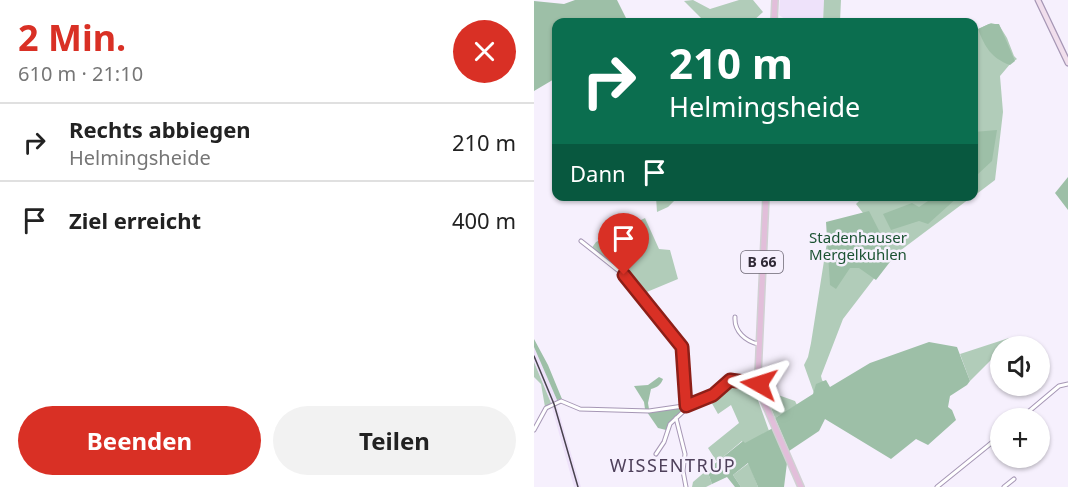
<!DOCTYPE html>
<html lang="de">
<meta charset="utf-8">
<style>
:root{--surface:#fff;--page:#f2f2f2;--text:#222;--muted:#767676;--line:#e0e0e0;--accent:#d93025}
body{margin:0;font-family:"Noto Sans",sans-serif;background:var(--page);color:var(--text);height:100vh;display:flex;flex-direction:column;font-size:22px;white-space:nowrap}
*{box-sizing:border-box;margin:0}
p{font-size:20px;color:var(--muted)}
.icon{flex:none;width:33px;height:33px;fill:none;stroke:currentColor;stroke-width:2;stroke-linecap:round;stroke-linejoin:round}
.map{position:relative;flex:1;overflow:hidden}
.details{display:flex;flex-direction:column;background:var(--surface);width:534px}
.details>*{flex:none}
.guide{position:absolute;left:18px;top:18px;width:426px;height:183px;border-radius:12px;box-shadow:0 2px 4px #0004;background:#0b6e4f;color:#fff;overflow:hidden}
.buttons{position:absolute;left:456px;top:336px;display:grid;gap:12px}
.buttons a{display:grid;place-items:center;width:60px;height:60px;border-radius:50%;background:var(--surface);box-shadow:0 2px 4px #0004;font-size:30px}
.pin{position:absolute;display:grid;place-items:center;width:51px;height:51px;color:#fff;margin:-62px -26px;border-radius:50% 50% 50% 0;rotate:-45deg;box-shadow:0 0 6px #0007}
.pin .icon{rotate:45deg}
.me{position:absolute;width:66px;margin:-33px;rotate:276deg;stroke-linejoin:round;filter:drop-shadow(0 0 4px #0008)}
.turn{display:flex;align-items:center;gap:21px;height:126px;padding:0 18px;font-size:27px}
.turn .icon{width:78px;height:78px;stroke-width:2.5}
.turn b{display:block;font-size:42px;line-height:51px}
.then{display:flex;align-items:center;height:57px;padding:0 18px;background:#0003;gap:12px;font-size:22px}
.round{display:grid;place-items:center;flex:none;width:63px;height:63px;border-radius:32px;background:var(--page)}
.head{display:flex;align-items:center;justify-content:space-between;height:102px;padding:0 18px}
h1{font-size:36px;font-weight:700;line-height:45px;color:var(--accent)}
.action{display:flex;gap:12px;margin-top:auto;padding:12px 18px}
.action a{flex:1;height:69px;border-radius:36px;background:var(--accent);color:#fff;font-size:24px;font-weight:700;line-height:69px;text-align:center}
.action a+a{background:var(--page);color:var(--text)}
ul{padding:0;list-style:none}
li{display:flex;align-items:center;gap:18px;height:78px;padding:0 18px;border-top:2px solid var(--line)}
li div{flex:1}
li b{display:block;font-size:22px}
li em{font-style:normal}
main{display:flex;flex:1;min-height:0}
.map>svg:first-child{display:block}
.built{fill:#eee2fa}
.green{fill:#b1ccb9}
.forest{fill:#9dbfa7}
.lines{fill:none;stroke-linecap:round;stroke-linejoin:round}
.street-casing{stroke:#a697b5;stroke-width:5}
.secondary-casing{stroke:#a697b5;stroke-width:7}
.primary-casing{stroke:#d1d0d3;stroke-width:8}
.street{stroke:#fff;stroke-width:3}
.secondary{stroke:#f0deec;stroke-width:4.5}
.primary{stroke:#e2beda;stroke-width:5}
.rail{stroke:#48424e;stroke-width:1.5}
.route-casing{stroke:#8d1f18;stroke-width:15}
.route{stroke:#d93025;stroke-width:10}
.labels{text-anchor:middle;stroke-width:5;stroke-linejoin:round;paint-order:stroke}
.shield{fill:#f6f0fd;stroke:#6b6572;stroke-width:1.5}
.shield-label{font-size:14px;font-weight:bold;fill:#302a36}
.park-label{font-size:15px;fill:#1b5232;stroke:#f6f0fd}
.quarter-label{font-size:18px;letter-spacing:1.5px;fill:#4f415b;stroke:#f6f0fd}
</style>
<main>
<section class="details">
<div class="head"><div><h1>2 Min.</h1><p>610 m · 21:10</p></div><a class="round" style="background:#d93025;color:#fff"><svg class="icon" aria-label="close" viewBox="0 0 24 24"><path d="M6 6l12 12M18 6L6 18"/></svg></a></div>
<ul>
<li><svg class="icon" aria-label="right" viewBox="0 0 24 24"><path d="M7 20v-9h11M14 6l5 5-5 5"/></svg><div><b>Rechts abbiegen</b><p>Helmingsheide</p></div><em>210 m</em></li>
<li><svg class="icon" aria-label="arrive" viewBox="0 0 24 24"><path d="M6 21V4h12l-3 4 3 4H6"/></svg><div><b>Ziel erreicht</b></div><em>400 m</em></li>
</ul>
<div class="action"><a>Beenden</a><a>Teilen</a></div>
</section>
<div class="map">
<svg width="534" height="487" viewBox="0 0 534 487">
<rect width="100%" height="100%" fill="#f6f0fd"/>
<!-- built -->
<path class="built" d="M 246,0 L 290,0 L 289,22 L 255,22 L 245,15 Z
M 0,347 L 23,400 L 17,403 L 0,362 Z
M 23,406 L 33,440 L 47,487 L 40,487 L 18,408 Z"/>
<!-- green -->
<path class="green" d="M 159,0 L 176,9 L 205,0 L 219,0 L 229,12 L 218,22 L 171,22 L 150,1 Z
M 290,0 L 307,0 L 306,22 L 289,22 Z
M 457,23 L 465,25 L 473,38 L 480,56 L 483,59 L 477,63 L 466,76 L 469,112 L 461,180 L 440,196 L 440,31 Z
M 439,196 L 355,259 L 309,319 L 287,376 L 288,380 L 293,387 L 280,393 L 270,365 L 274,357 L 277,343 L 296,223 L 329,213 L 322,204 L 329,197 Z
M 122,197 L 122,196 L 144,197 L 134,207 L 123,212 Z
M 111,218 L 125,249 L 136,250 L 144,279 L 108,294 L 90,275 L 57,249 L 62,242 Z
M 475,338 L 479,340 L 472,346 L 466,346 L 466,351 L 436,381 L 426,354 Z
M 0,362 L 17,403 L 11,407 L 7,384 L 0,377 Z
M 199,383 L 219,386 L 235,431 L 211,444 L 208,441 L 183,462 L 174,448 L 205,423 L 197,405 L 184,414 L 176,400 L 183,396 Z
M 230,390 L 261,401 L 263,405 L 241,418 Z
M 215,463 L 224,487 L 207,487 L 199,475 Z
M 173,470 L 178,484 L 172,487 L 158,487 L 159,482 Z"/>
<!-- forest -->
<path class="forest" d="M 41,0 L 83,0 L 94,22 L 22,22 L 22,78 L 0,91 L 0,1 L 30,4 Z
M 455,24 L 465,24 L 481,61 L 476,65 C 457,58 451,47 444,29 Z
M 463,130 L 458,161 L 444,174 L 440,173 L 440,132 Z
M 534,177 L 534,210 L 521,193 Z
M 400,197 L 424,197 L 394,224 L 385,221 L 357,230 L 349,214 L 378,203 L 385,207 Z
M 335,211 L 359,258 L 342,280 L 325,268 L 316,268 L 302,289 L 296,285 L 292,222 Z
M 0,339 L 14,365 L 28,399 L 23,400 L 0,347 Z
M 395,342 L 423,347 L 436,381 L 433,385 L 416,396 L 414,407 L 418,410 L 422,420 L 394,445 L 382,439 L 357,459 L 291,419 L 285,431 L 255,451 L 241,418 L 279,394 L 282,384 L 292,380 L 296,387 L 336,363 Z
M 125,377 L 129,379 C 127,385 122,388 117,389 L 114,403 L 115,409 L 111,409 L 110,402 L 100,386 L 114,385 Z
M 151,407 L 135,423 L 132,430 L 124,428 L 113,412 Z
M 239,428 L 254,462 L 253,463 L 250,487 L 224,487 L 214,463 L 199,475 L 207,487 L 201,487 L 193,477 L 178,484 L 173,470 L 209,441 L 211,443 Z"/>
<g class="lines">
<defs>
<path id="street" d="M 47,241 L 90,275 L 148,347 L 150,356 L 152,409 L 136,424 L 130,442 L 122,454
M 201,317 C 200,332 212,341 224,344
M 142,418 L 151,454 L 149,471 L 152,487
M 487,418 L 525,386 L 534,384
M 0,430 L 12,408 L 27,401 L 46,409 L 115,411 L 156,405 L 179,395 L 196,380 L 225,384
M 403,487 L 466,436
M 470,487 L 480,479"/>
<path id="secondary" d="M 504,0 L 534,63"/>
<path id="primary" d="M 240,22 L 241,0
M 232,196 L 224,375 L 227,395 L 267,487"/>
</defs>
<!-- street casing -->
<use href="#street" class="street-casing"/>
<!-- secondary casing -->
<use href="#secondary" class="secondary-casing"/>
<!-- primary casing -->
<use href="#primary" class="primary-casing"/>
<!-- street -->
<use href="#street" class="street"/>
<!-- secondary -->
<use href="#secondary" class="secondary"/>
<!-- primary -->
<use href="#primary" class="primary"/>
<!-- rail -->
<path class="rail" d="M 0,356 L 20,404 L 44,487"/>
</g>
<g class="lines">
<defs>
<path id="route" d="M 90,275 L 148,347 L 152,406 L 179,395 L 196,380 L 225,384"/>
</defs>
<!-- route casing -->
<use href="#route" class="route-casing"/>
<!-- route -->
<use href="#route" class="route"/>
</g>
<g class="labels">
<!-- shield labels -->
<rect class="shield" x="207" y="251" width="42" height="22" rx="4.5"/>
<g class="shield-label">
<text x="228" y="267">B 66</text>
</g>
<!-- park labels -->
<g class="park-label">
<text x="324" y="243">Stadenhauser<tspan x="324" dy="17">Mergelkuhlen</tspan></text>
</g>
<!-- quarter labels -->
<g class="quarter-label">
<text x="139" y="472">WISSENTRUP</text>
</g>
</g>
</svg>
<div class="buttons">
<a><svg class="icon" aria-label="sound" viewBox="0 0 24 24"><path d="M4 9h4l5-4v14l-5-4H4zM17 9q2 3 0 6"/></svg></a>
<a>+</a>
</div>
<div class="pin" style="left:90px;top:275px;background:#d93025"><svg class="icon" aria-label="arrive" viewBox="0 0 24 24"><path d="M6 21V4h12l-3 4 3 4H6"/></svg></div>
<svg class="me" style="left:225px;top:384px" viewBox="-20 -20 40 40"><path d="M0-17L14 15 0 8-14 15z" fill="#d93025" stroke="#fff" stroke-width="4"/></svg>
<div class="guide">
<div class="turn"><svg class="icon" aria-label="right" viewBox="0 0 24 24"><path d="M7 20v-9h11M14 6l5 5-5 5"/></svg><div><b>210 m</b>Helmingsheide</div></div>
<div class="then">Dann<svg class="icon" aria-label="arrive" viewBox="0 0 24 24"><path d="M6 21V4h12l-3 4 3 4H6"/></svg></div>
</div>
</div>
</main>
